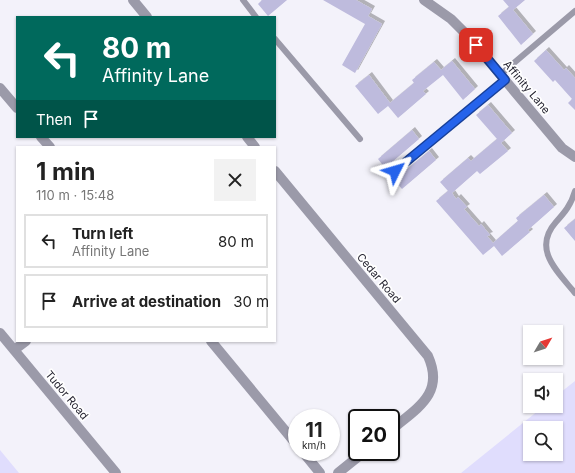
<!DOCTYPE html>
<meta charset="utf-8">
<style>
:root{--surface:#fff;--page:#f2f2f2;--text:#222;--muted:#767676;--line:#e0e0e0}
body{margin:0;font-family:Inter,sans-serif;background:var(--page);color:var(--text);height:100vh;display:flex;flex-direction:column;font-size:15px;white-space:nowrap}
*{box-sizing:border-box;margin:0}
p{font-size:13px;color:var(--muted)}
.icon{flex:none;width:22px;height:22px;fill:none;stroke:currentColor;stroke-width:2;stroke-linecap:round;stroke-linejoin:round}
.map{position:relative;flex:1;overflow:hidden}
.sheet{position:absolute;left:16px;top:146px;width:260px;height:196px;display:flex;flex-direction:column;background:var(--surface);border-radius:0px;box-shadow:0 1px 3px #0004}
.sheet>*{flex:none}
.top-card{position:absolute;left:16px;top:16px;width:260px;height:122px;border-radius:0px;box-shadow:0 1px 3px #0004;background:#00695c;color:#fff;overflow:hidden}
.needle{width:26px;rotate:51deg}
.tools{position:absolute;left:523px;top:325px;display:grid;gap:8px}
.tools a{display:grid;place-items:center;width:40px;height:40px;border-radius:0px;background:var(--surface);box-shadow:0 1px 3px #0004;font-size:20px}
.speed{position:absolute;left:288px;top:409px;display:flex;gap:8px;font-size:20px;font-weight:700;text-align:center}
.speed>*{display:grid;place-content:center;width:52px;height:52px;border-radius:50%;background:var(--surface);box-shadow:0 1px 3px #0004;line-height:1}
.speed small{font-size:10px;font-weight:400}
.speed .limit{border:2px solid #111;border-radius:6px;background:#fff;color:#111}
.pin{position:absolute;display:grid;place-items:center;width:34px;height:34px;color:#fff;margin:-17px;border-radius:8px;box-shadow:0 2px 6px #0006}
.me{position:absolute;width:44px;margin:-22px;rotate:50deg;stroke-linejoin:round;filter:drop-shadow(0 0 3px #0008)}
.turn{display:flex;align-items:center;gap:14px;height:84px;padding:0 20px;font-size:18px}
.turn .icon{width:52px;height:52px;stroke-width:2.5}
.turn b{display:block;font-size:28px;line-height:34px}
.then{display:flex;align-items:center;height:38px;padding:0 20px;background:#0003;gap:8px;font-size:15px}
.round{display:grid;place-items:center;flex:none;width:42px;height:42px;border-radius:0px;background:var(--page)}
.head{display:flex;align-items:center;justify-content:space-between;height:68px;padding:0 20px}
h1{font-size:24px;font-weight:700;line-height:30px}
ul{padding:0;list-style:none}
li{display:flex;align-items:center;gap:12px;height:54px;margin:0 8px 6px;padding:0 12px;border:2px solid var(--line);border-radius:0px}
li div{flex:1}
li b{display:block;font-size:15px}
li em{font-style:normal}
.map>svg:first-child{display:block}
.green{fill:#e0ddfd;fill-rule:evenodd}
.building{fill:#bebbdd;filter:url(#shadow)}
.lines{fill:none;stroke-linecap:round;stroke-linejoin:round}
.service{stroke:#9b9aa9;stroke-width:6}
.minor{stroke:#9b9aa9;stroke-width:10}
.route-casing{stroke:#184099;stroke-width:10}
.route{stroke:#2563eb;stroke-width:7}
.labels{text-anchor:middle;stroke-width:3.5;stroke-linejoin:round;paint-order:stroke}
.street-label{font-size:11px;fill:#252431;stroke:#fff}
</style>
<div class="map">
<svg width="575" height="473" viewBox="0 0 575 473">
<defs>
<filter id="shadow"><feDropShadow dx="3" dy="-3" stdDeviation="0" flood-color="#0004"/></filter>
</defs>
<rect width="100%" height="100%" fill="#f3f2fa"/>
<!-- green -->
<path class="green" d="M 575,381 L 575,473 L 461,473 L 544,406 L 556,406 L 556,396 ZM 530,428 L 556,428 L 556,454 L 530,454 Z
M 0,450 L 19,473 L 0,473 Z"/>
<!-- building -->
<path class="building" d="M 262,0 L 287,0 L 268,16 L 258,4 Z
M 323,0 L 356,0 L 372,9 L 368,16 L 382,24 L 355,73 L 342,65 L 365,24 Z
M 503,0 L 525,0 L 513,10 L 533,34 L 521,45 L 498,16 L 509,7 Z
M 546,50 L 564,70 L 566,68 L 575,78 L 575,110 L 568,103 L 572,99 L 555,80 L 553,82 L 534,61 Z
M 452,61 L 475,89 L 463,100 L 443,75 L 423,91 L 426,94 L 398,118 L 388,106 L 378,114 L 355,86 L 369,75 L 390,103 L 414,83 L 412,80 L 434,62 L 441,70 Z
M 488,105 L 512,133 L 501,143 L 508,151 L 480,174 L 477,171 L 452,193 L 456,199 L 458,197 L 467,207 L 464,209 L 479,226 L 481,224 L 490,235 L 487,236 L 493,243 L 518,221 L 516,218 L 544,195 L 554,207 L 528,230 L 530,232 L 502,256 L 494,246 L 483,255 L 436,201 L 448,191 L 440,182 L 468,158 L 471,161 L 497,139 L 476,115 Z
M 412,130 L 419,139 L 385,168 L 378,159 Z
M 429,151 L 436,160 L 402,189 L 394,180 Z
M 575,219 L 575,241 L 564,228 Z"/>
<g class="lines">
<!-- service -->
<path class="service" d="M 243,0 L 256,17
M 275,39 L 360,139
M 501,74 L 575,11
M 395,171 L 505,80
M 575,191 C 571,205 565,212 556,222 C 532,249 557,271 575,293"/>
<!-- minor -->
<path class="minor" d="M 133,0 L 147,17
M 424,0 L 451,19 L 468,36 L 562,148 L 575,157
M 0,88 L 17,108
M 41,137 L 50,147
M 247,137 L 255,147
M 275,171 L 428,356 C 445,394 417,408 391,430
M 0,333 L 116,473
M 211,341 L 297,445
M 14,350 L 26,341
M 303,452 L 320,473
M 338,473 L 364,452"/>
</g>
<g class="lines">
<defs>
<path id="route" d="M 395,171 L 505,80 L 476,45"/>
</defs>
<!-- route casing -->
<use href="#route" class="route-casing"/>
<!-- route -->
<use href="#route" class="route"/>
</g>
<g class="labels">
<!-- street labels -->
<g class="street-label">
<text transform="translate(527 87) rotate(50)" y="4">Affinity Lane</text>
<text transform="translate(379 278) rotate(50)" y="4">Cedar Road</text>
<text transform="translate(67 395) rotate(50)" y="4">Tudor Road</text>
</g>
</g>
</svg>
<div class="tools">
<a><svg class="needle" viewBox="-14 -14 28 28"><path d="M0-13l5 13h-10z" fill="#e53935"/><path d="M0 13l5-13h-10z" fill="#767676"/></svg></a>
<a><svg class="icon" aria-label="sound" viewBox="0 0 24 24"><path d="M4 9h4l5-4v14l-5-4H4zM17 9q2 3 0 6"/></svg></a>
<a><svg class="icon" aria-label="search" viewBox="0 0 24 24"><circle cx="10" cy="10" r="6"/><path d="M15 15l6 6"/></svg></a>
</div>
<div class="speed"><div>11<small>km/h</small></div><div class="limit">20</div></div>
<div class="pin" style="left:476px;top:45px;background:#d93025"><svg class="icon" aria-label="arrive" viewBox="0 0 24 24"><path d="M6 21V4h12l-3 4 3 4H6"/></svg></div>
<svg class="me" style="left:395px;top:171px" viewBox="-20 -20 40 40"><path d="M0-17L14 15 0 8-14 15z" fill="#2563eb" stroke="#fff" stroke-width="4"/></svg>
<div class="top-card">
<div class="turn"><svg class="icon" aria-label="left" viewBox="0 0 24 24"><path d="M17 20v-9H6M10 6l-5 5 5 5"/></svg><div><b>80 m</b>Affinity Lane</div></div>
<div class="then">Then<svg class="icon" aria-label="arrive" viewBox="0 0 24 24"><path d="M6 21V4h12l-3 4 3 4H6"/></svg></div>
</div>
<section class="sheet">
<div class="head"><div><h1>1 min</h1><p>110 m · 15:48</p></div><a class="round"><svg class="icon" aria-label="close" viewBox="0 0 24 24"><path d="M6 6l12 12M18 6L6 18"/></svg></a></div>
<ul>
<li><svg class="icon" aria-label="left" viewBox="0 0 24 24"><path d="M17 20v-9H6M10 6l-5 5 5 5"/></svg><div><b>Turn left</b><p>Affinity Lane</p></div><em>80 m</em></li>
<li><svg class="icon" aria-label="arrive" viewBox="0 0 24 24"><path d="M6 21V4h12l-3 4 3 4H6"/></svg><div><b>Arrive at destination</b></div><em>30 m</em></li>
</ul>
</section>
</div>
